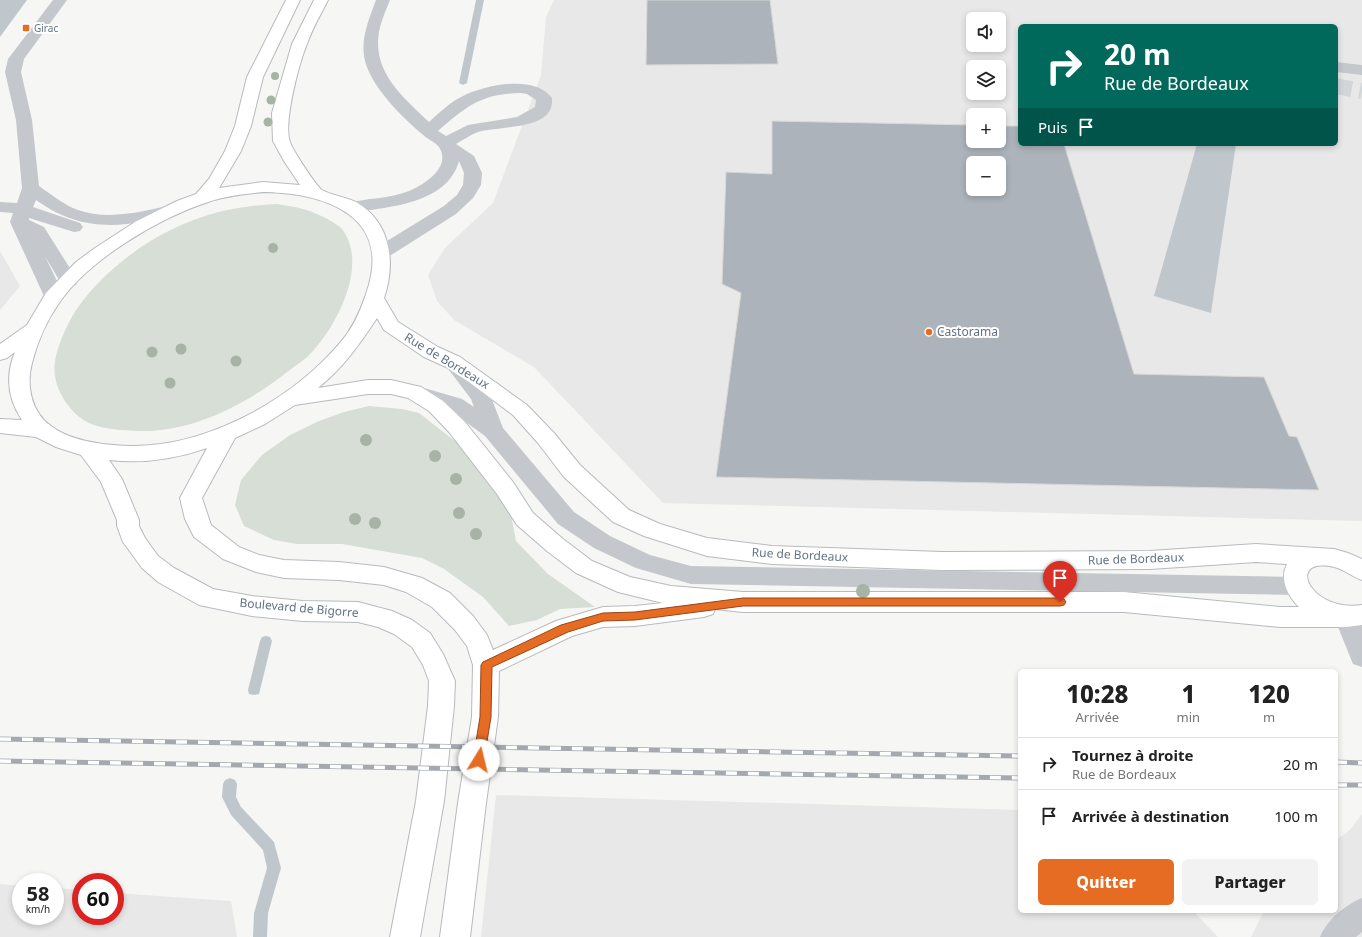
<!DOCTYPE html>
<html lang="fr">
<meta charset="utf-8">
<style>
:root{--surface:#fff;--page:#f2f2f2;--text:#222;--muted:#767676;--line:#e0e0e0;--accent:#e66c24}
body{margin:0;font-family:"Noto Sans",sans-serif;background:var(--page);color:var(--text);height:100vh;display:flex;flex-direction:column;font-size:15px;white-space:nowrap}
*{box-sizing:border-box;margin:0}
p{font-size:13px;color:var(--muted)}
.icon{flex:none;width:22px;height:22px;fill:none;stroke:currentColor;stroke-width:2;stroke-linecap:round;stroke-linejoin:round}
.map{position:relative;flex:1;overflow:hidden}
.details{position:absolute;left:1018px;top:669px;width:320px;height:244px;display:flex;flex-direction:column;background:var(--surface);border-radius:6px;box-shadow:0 2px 6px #0003}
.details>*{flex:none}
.top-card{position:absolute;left:1018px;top:24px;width:320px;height:122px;border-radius:6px;box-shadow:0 2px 6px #0003;background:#00695c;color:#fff;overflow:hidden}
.tools{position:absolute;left:966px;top:12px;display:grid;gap:8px}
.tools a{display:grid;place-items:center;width:40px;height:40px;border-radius:6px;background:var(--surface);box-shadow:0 2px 6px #0003;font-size:20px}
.speed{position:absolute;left:12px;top:873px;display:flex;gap:8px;font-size:20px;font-weight:700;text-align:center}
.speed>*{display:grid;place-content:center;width:52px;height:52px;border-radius:50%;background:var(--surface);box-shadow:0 2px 6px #0003;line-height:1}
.speed small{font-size:10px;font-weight:400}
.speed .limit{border:6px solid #d22;background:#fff;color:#111}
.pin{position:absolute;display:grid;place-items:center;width:34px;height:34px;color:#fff;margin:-41px -17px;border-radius:50% 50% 50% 0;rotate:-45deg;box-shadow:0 0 4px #0007}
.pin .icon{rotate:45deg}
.me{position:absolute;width:44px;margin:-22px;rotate:9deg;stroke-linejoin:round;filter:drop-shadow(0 0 3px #0008)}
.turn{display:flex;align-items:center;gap:14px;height:84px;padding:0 20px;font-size:18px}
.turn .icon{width:52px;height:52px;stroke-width:2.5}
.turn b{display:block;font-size:28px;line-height:34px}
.then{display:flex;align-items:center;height:38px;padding:0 20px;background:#0003;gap:8px;font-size:15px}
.eta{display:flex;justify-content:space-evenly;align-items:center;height:68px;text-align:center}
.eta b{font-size:24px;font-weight:800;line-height:28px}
.cta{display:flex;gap:8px;margin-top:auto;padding:8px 20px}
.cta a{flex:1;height:46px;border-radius:6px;background:var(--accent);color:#fff;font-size:16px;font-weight:800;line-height:46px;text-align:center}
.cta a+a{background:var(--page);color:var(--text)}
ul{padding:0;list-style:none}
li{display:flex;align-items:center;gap:12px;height:52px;padding:0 20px;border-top:1px solid var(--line)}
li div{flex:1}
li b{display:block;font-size:15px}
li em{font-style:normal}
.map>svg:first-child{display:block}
.built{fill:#e7e8e7;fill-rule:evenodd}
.green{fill:#d7ded5}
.water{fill:#bfc7cd}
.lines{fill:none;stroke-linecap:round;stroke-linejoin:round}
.stream{fill:#bfc7cd;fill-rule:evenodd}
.building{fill:#acb3ba;stroke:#d8d8d6;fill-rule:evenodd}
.minor-tunnel{stroke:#d2d6d8;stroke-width:16;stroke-dasharray:16 8;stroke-linecap:butt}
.major-casing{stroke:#b7babf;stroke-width:2}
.minor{fill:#c4c7cb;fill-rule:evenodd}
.major{fill:#fff;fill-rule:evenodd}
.rail-casing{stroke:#a4a9b0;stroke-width:5}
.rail{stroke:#fff;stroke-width:3.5;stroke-dasharray:11;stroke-linecap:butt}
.tree{fill:#a7b3a5}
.route{fill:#e66c24;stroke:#964617}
.poi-dot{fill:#e66c24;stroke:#fff;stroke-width:1.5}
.labels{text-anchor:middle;stroke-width:4;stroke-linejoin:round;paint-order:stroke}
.far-poi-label{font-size:10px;fill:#657385;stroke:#fff;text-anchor:start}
.poi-label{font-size:12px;fill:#657385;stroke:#fff;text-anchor:start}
.street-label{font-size:12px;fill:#657385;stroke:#fff}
</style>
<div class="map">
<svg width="1362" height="937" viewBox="0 0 1362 937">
<rect width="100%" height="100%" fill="#f6f7f4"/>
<!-- built -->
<path class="built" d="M 554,0 L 1362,0 L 1362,521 L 663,503 L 534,367 L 454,320 L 437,301 L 428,275 L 445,248 L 493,203 L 541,75 L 546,17 ZM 973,19 L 999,19 L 999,45 L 973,45 ZM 1020,26 L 1336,26 L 1336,144 L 1020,144 ZM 973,67 L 999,67 L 999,93 L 973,93 ZM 973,115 L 999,115 L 999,141 L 973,141 ZM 973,163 L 999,163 L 999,189 L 973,189 Z
M 0,251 L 20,286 L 0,310 Z
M 496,795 L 1020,810 L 1020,911 L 1193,911 L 1218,937 L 481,937 Z
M 1362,814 L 1362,937 L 1251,937 L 1264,911 L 1336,911 L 1336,840 L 1350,830 Z
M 0,884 L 21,886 L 21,916 L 55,916 L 55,888 L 81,890 L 81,916 L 115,916 L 115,893 L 231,901 L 237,937 L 0,937 Z"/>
<!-- green -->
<path class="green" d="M 277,204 C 298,207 312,210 331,221 C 334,223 338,225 341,228 C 370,262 337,327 310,354 C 305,360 297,364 291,369 C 249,403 193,433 138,431 C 122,430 104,430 89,423 C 69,413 51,386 55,362 C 57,346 69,319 79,306 C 99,278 129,253 159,236 C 198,215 232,206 277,204 Z
M 369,406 L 402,409 L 419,413 L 487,466 L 509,504 L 516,541 L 548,574 L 595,607 L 560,609 L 537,620 L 509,626 L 483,597 L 444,569 L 422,558 L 342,544 L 297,544 L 274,540 L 244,526 L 235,505 L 241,480 L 262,455 L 290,435 L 319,421 L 344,412 Z"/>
<!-- water -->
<path class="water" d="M 0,0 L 27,0 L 0,37 Z
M 1197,144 L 1236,144 L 1211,313 L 1154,296 Z"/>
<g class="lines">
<!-- stream -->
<path class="stream" d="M 476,0 L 484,0 L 467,83 L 463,85 L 459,83 Z
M 266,636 L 270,637 L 272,641 L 260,690 L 259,694 L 254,695 L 249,694 L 248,690 L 260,641 L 262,637 Z
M 230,778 L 235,780 L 237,784 L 236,797 L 241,807 L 274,842 L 281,868 L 268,913 L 267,937 L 253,937 L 254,913 L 267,868 L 263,850 L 231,815 L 222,797 L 223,784 L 225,780 Z"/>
</g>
<!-- building -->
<path class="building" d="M 647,0 L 770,0 L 778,64 L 646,65 Z
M 772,121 L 973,125 L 973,141 L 999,141 L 999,126 L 1020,126 L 1020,144 L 1064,144 L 1134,374 L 1264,377 L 1289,436 L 1297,437 L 1319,490 L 716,477 L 741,293 L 722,284 L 726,172 L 772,174 ZM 973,163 L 999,163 L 999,189 L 973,189 Z"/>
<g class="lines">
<!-- minor-tunnel -->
<path class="minor-tunnel" d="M 1336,86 L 1362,91"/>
<defs>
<path id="major" d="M 286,0 L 300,0 L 263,77 L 251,126 L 241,151 L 219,188 L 263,182 L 300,185 L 284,161 L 273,141 L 272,113 L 292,44 L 314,0 L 328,0 C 321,14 312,29 307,44 C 299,63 283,123 290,142 C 292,149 316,186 322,190 C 331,195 345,197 356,202 C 391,222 396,263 384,298 L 398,322 L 438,347 L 460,357 L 527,405 L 554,433 L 580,465 L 629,510 L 660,524 L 707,538 L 772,546 L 942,552 L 1150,551 L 1256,544 L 1334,549 L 1348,553 L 1362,559 L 1362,580 C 1352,577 1344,569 1334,567 C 1284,556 1310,613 1362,605 L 1362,625 L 1346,627 L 1280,627 L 1124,612 L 743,612 L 715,609 L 713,614 L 704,617 L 635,626 L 603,627 L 572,636 L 499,671 L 498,717 L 486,803 L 470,937 L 440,937 L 458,803 L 472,717 L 473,665 L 467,646 L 455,630 L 432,607 L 406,592 L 384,585 L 339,580 L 284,578 L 256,572 L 223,559 L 194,537 L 185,519 L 180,498 L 207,448 C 175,459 143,464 109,460 L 122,479 L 139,520 L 139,526 L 145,538 L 158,556 L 174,568 L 213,589 L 252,596 L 303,601 L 358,602 L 392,611 L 412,620 L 430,633 L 443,654 L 455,681 L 454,706 L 444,801 L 420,937 L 390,937 L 416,801 L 428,706 L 429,681 L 423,665 L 412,647 L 394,634 L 378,627 L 358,622 L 303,621 L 252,616 L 199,605 L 158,582 L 142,568 L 123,542 L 117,526 L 117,520 L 101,482 L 81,455 L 56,447 L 36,437 L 0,433 L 0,419 L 22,420 C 8,399 5,376 15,352 L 7,358 L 0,360 L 0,344 L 27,325 L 46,293 L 76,262 L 95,248 L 135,222 L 177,201 L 196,194 L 209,179 L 225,151 L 235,126 L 247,77 ZM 263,192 C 326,193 394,216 366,294 C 360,312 353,328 340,343 C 288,404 195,454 113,445 C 92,443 68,439 51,426 C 31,412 26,385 32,363 C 37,343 47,320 59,303 C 88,260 159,218 208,202 C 226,196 245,194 263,192 ZM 377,318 L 384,330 L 424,357 L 446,367 L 469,382 L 513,415 L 538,443 L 564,477 L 613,522 L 644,536 L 707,556 L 772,564 L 942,570 L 1150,569 L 1256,562 L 1287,564 C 1279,580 1288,596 1299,607 L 1280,607 L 1124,592 L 743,592 L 671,586 L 630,577 L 592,561 L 563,539 L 533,513 L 513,482 L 465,422 L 443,401 L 421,387 L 391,380 L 368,380 L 318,388 C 343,368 359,345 377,318 ZM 368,394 L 391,394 L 408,398 L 429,411 L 449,432 L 497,494 L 517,525 L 547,551 L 576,573 L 618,592 L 663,603 L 635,606 L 603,607 L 556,621 L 493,650 L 487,635 L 473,616 L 450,593 L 422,578 L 384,567 L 339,562 L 284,560 L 259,555 L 239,547 L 211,525 L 202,498 L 235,438 L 265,424 L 295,405 Z"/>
</defs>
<!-- major casing -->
<use href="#major" class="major-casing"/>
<!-- minor -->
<path class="minor" d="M 53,0 L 67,0 L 24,59 L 21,72 L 32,120 L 39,186 C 52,195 64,205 78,210 C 109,221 145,211 175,204 L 181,205 L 184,209 L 181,213 C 126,227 85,235 36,200 L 33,207 L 80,223 L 83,227 L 80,231 L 74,232 L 29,218 L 29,220 L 44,227 L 78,281 L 76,285 L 69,287 L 62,285 L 45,256 L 64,296 L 61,300 L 54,302 L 47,300 L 44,296 L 10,222 L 13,213 L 0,212 L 0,202 L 17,203 L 22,188 L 16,120 L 5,72 L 8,59 Z
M 376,0 L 390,0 C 386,10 381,21 379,32 C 372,72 403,97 429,122 C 439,113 450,102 463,96 C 485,85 535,74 552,98 C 552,102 552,107 550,110 C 541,129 495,127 478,132 C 470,135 463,140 456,144 L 474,156 L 482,173 L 481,185 L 473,198 L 456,214 L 388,257 L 381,259 L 374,257 L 372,253 L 374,249 L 444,206 L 457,195 L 463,185 L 464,173 L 459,161 C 448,203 388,208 353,212 L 347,211 L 344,207 L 347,203 C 367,198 389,199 409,191 C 424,185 452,167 439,147 C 435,142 427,139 422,134 C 402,117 376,91 367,67 C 358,44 368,22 376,0 ZM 521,93 L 527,94 L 536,100 L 535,107 L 517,117 L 468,125 L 446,136 L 438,131 C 467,106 481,94 521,93 Z
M 1336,62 L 1362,65 L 1362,75 L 1336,72 Z
M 453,355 L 460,357 L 491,397 L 503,428 L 574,512 L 610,536 L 650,555 L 691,566 L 1298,577 L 1306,579 L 1310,586 L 1306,593 L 1298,595 L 691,584 L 636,568 L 594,548 L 558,524 L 485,436 L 448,409 L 407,397 L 404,392 L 407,387 L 414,385 L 462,399 L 474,407 L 471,399 L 443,362 L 446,357 Z
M 1346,607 L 1355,610 L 1362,626 L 1362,667 L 1353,664 L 1334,617 L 1337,610 Z
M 1362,898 L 1362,932 L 1356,937 L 1320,937 C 1327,920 1345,905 1362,898 Z"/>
<!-- major -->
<use href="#major" class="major"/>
<defs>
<path id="rail" d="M 0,739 L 1020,756
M 0,761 L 1020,778
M 1336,762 L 1362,763
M 1336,785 L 1362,785"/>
</defs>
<!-- rail casing -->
<use href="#rail" class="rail-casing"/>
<!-- rail -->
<use href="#rail" class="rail"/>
</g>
<!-- trees -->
<g class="tree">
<circle cx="275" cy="76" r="4"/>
<circle cx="271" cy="100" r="4.5"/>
<circle cx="268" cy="122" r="4.5"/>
<circle cx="273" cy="248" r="5"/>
<circle cx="181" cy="349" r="5.5"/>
<circle cx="152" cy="352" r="5.5"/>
<circle cx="236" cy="361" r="5.5"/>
<circle cx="170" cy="383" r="5.5"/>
<circle cx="366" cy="440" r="6"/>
<circle cx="435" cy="456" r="6"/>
<circle cx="456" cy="479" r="6"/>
<circle cx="459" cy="513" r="6"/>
<circle cx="355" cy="519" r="6"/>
<circle cx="375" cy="523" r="6"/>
<circle cx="476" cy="534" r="6"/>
<circle cx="863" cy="591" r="7"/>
</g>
<!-- route -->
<path class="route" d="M 743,598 L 1060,598 L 1064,599 L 1066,602 L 1064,605 L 1060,606 L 743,606 L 635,620 L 603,621 L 568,632 L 492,667 L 491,717 L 484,760 L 483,763 L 479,765 L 475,763 L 473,760 L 480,717 L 481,665 L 483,662 L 561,625 L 603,613 L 635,612 Z"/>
<!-- markers -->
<g class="poi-dot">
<rect x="22" y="24" width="8" height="8" rx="2"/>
<circle cx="929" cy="332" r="4"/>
</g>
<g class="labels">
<!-- far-poi labels -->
<g class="far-poi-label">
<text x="34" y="32">Girac</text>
</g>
<!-- poi labels -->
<g class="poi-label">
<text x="937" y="336">Castorama</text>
</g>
<!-- street labels -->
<g class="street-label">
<text transform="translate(447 361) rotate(31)" y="4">Rue de Bordeaux</text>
<text transform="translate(800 555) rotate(3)" y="4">Rue de Bordeaux</text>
<text transform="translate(1136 559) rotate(-2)" y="4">Rue de Bordeaux</text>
<text transform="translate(299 608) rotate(5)" y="4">Boulevard de Bigorre</text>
</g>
</g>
</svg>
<div class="tools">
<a><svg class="icon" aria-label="sound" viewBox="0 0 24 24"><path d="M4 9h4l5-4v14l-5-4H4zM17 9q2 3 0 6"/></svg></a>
<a><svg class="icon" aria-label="layers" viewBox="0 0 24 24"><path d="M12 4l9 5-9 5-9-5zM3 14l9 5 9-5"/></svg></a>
<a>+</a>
<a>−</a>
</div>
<div class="speed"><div>58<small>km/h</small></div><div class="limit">60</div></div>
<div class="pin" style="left:1060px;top:602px;background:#d93025"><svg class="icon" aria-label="arrive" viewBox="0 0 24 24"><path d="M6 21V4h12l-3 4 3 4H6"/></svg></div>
<svg class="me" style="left:479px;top:760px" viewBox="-20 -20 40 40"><circle r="19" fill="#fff"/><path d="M0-13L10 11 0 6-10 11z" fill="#e66c24"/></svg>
<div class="top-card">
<div class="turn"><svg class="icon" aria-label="right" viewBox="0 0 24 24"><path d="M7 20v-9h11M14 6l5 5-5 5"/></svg><div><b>20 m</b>Rue de Bordeaux</div></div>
<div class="then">Puis<svg class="icon" aria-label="arrive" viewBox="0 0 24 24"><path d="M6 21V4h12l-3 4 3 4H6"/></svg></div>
</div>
<section class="details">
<div class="eta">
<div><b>10:28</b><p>Arrivée</p></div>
<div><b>1</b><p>min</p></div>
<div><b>120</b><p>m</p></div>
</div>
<ul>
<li><svg class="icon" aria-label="right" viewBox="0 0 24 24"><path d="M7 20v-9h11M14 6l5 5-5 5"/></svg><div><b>Tournez à droite</b><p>Rue de Bordeaux</p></div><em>20 m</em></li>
<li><svg class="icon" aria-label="arrive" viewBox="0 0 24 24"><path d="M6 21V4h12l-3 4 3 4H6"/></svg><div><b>Arrivée à destination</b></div><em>100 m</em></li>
</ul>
<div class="cta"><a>Quitter</a><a>Partager</a></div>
</section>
</div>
